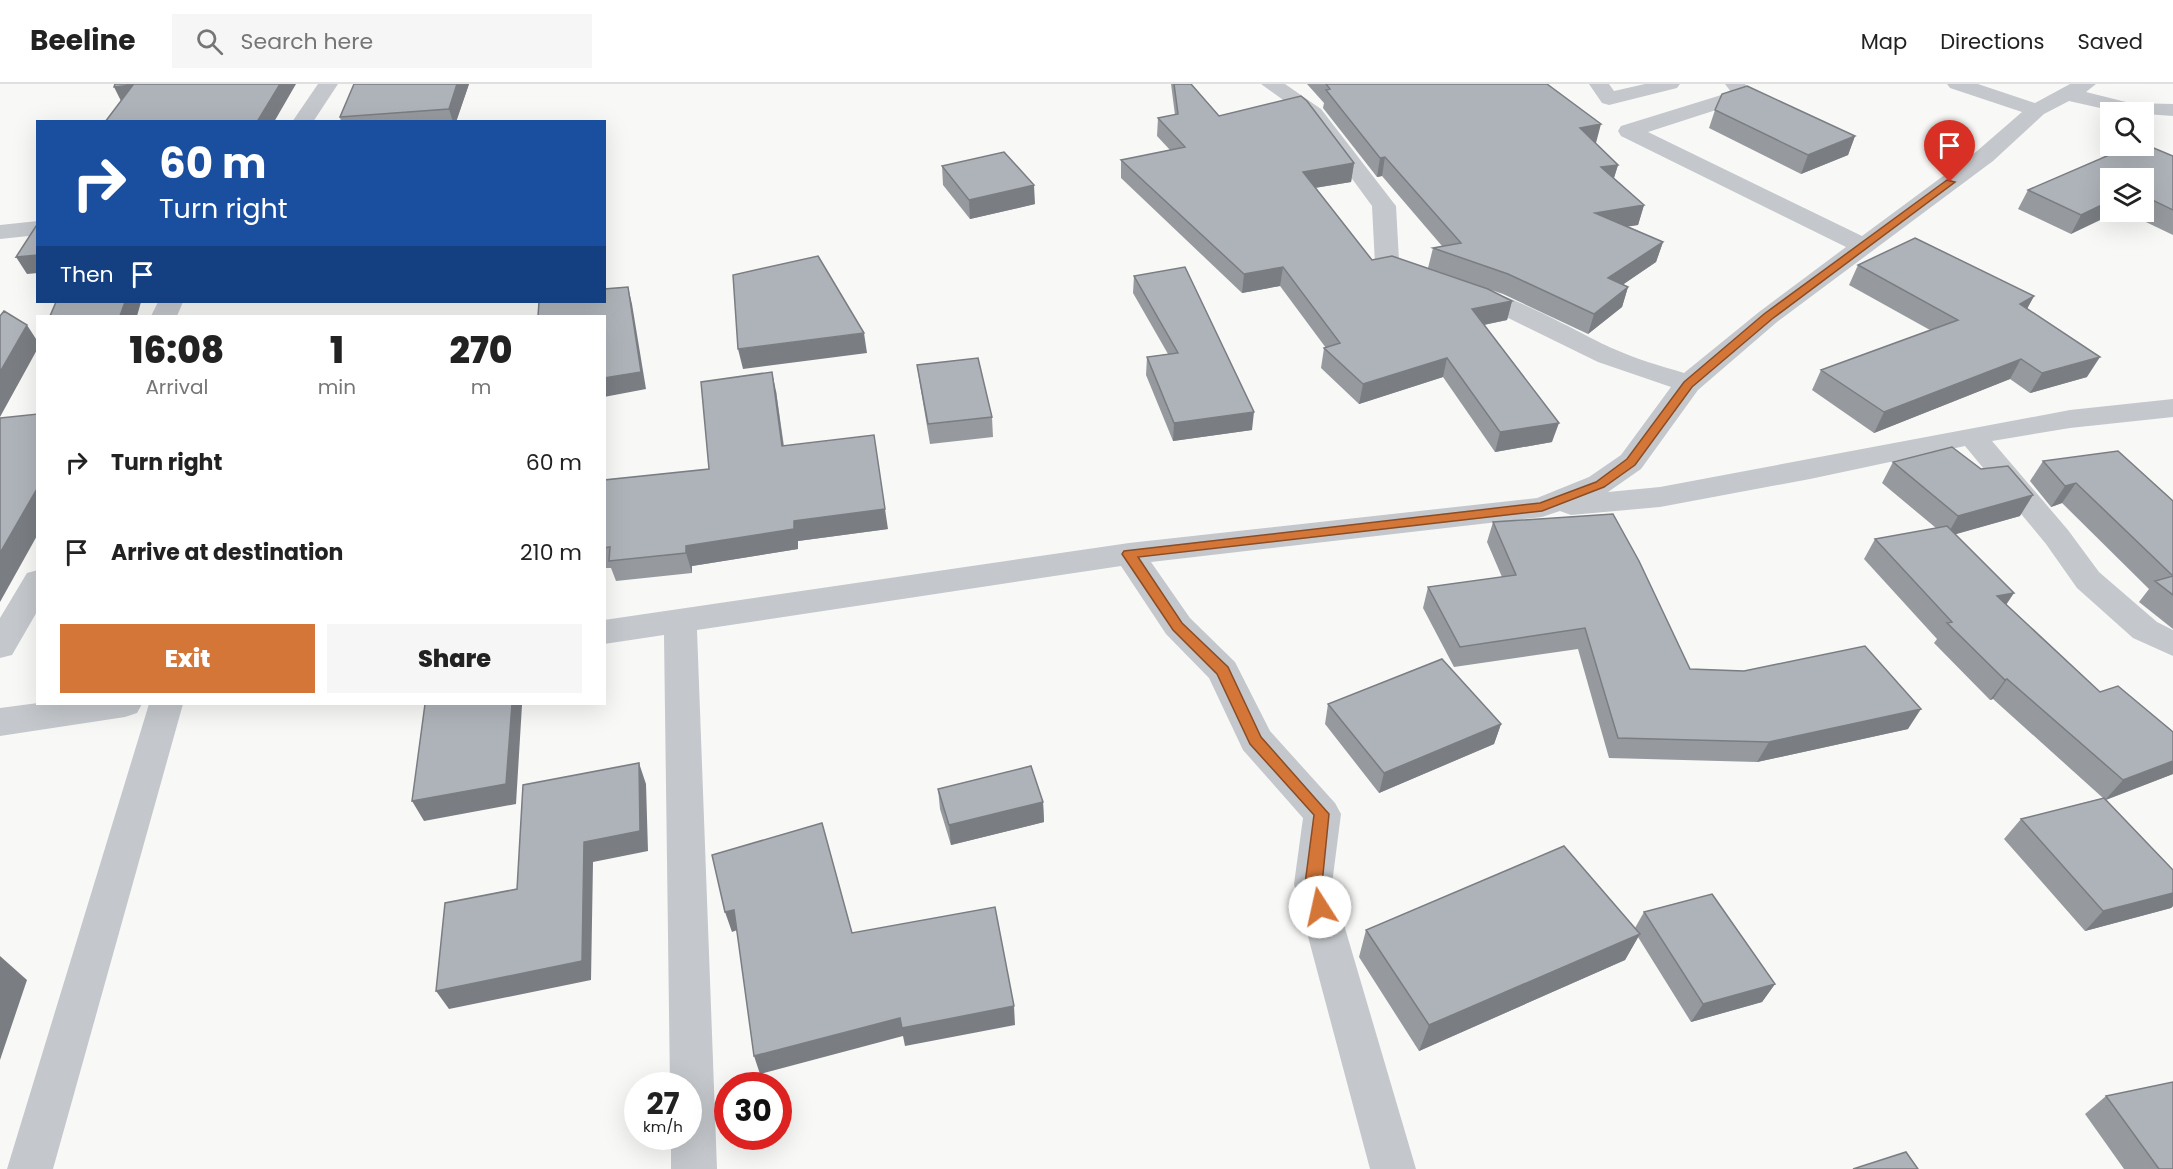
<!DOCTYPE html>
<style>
:root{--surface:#fff;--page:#f6f6f6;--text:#222;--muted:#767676;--line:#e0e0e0;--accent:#d57639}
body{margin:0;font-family:Poppins,sans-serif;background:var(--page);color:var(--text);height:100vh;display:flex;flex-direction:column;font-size:22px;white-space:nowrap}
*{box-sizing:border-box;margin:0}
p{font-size:20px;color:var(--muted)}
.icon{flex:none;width:33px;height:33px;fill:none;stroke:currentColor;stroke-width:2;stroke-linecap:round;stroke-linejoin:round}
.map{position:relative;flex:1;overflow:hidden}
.details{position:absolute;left:36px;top:231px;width:570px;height:390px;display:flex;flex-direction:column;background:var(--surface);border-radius:0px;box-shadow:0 6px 24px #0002}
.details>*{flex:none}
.guide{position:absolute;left:36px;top:36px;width:570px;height:183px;border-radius:0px;box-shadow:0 6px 24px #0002;background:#1a4fa0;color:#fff;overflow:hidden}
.controls{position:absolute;left:2100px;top:18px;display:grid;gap:12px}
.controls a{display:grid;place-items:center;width:54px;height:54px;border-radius:0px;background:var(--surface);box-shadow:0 6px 24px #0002;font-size:30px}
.speed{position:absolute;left:624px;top:988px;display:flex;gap:12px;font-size:30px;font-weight:700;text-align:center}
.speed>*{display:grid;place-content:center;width:78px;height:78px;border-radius:50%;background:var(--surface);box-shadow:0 6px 24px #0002;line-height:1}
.speed small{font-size:15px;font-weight:400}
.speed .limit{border:9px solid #d22;background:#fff;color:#111}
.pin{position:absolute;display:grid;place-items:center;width:51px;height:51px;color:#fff;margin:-62px -26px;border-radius:50% 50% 50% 0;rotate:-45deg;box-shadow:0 0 6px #0007}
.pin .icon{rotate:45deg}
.me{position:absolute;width:66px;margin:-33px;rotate:350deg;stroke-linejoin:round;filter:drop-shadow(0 0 4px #0008)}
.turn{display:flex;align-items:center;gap:21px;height:126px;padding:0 24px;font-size:27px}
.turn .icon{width:78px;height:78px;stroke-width:2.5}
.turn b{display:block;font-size:42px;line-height:51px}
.then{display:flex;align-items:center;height:57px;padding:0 24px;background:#0003;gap:12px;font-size:22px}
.eta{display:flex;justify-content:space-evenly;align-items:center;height:102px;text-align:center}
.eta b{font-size:36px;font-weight:800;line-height:42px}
.cta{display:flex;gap:12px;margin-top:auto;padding:12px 24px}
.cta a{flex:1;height:69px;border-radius:0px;background:var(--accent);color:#fff;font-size:24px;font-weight:800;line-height:69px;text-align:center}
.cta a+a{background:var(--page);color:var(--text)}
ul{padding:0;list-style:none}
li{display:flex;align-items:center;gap:18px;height:90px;padding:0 24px}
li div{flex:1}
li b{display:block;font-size:22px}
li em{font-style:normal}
header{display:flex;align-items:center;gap:36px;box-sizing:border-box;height:84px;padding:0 30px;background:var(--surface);border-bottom:2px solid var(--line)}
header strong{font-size:28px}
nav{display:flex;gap:33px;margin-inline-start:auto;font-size:21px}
.search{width:420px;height:54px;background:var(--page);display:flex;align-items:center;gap:15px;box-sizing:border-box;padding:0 21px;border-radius:0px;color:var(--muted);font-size:22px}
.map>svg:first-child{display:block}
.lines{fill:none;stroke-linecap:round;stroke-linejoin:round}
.street{fill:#c4c7cb;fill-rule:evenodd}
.wall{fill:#969a9f}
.shaded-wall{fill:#7a7d82}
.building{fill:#aeb3b9;stroke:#7a7d82;stroke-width:1.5}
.route{fill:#d57639;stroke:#8a4d25;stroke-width:1.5}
</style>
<header>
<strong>Beeline</strong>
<div class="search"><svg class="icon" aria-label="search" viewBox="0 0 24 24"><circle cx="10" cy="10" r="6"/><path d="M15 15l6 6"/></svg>Search here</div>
<nav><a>Map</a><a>Directions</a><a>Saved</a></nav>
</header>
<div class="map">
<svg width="2173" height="1085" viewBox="0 0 2173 1085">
<rect width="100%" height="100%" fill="#f8f8f6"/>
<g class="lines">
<!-- street -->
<path class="street" d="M 318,0 L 338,0 L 313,38 L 292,38 Z
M 1261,0 L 1285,0 L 1321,25 L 1396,122 L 1399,176 L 1432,188 L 1435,193 L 1432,198 L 1423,200 L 1378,185 L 1375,180 L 1372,122 L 1307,33 Z
M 1589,0 L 1609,0 L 1614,7 L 1645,0 L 1680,0 L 1677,4 L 1609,21 L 1602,19 Z
M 1725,0 L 1745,0 L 1753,11 L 1750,15 L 1648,48 L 1862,152 L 1977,67 L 2022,28 L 1950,4 L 1947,0 L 1978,0 L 2035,19 L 2070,0 L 2096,0 L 2086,8 L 2130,19 L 2173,20 L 2173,32 L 2118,28 L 2069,17 L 2044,30 L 1993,77 L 1777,238 L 1698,306 L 1641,385 L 1608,408 L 1660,403 L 2070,326 L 2173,315 L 2173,333 L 2070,344 L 1992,357 L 2068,446 L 2099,488 L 2157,538 L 2173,546 L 2173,572 L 2133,554 L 2077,504 L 2046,460 L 1965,362 L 1810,395 L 1660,423 L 1571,431 L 1560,427 L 1542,433 L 1151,478 L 1190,534 L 1235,578 L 1270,647 L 1335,719 L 1341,730 L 1332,800 L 1416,1085 L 1370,1085 L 1294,800 L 1303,734 L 1243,666 L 1209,594 L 1166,550 L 1121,482 L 697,546 L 717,1085 L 671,1085 L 671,1053 L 688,1053 L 688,1002 L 670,1002 L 664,551 L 604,560 L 604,536 L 1129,459 L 1537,414 L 1589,393 L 1621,371 L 1671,303 L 1598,278 L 1484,222 L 1460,214 L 1456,209 L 1460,204 C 1490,196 1582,251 1614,265 C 1636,275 1661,282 1684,289 L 1759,228 L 1846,163 L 1621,52 L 1618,47 L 1621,42 L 1731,8 Z
M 38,137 L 38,151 L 0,155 L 0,141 Z
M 158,218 L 183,218 L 177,232 L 151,232 Z
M 38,486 L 38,526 L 12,571 L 0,574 L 0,534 L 27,489 Z
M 38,619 L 142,620 L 137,629 L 125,633 L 0,652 L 0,624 Z
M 149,620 L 183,620 L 53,1085 L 7,1085 Z"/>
</g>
<!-- wall -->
<path class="wall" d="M 469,0 L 456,38 L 341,38 L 340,33 Z
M 1171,0 L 1191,0 L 1219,32 L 1354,79 L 1351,98 L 1315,104 L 1372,176 L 1512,217 L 1507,236 L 1484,241 L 1552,358 L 1495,368 L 1443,293 L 1359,320 L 1321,284 L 1324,264 L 1326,264 L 1280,202 L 1242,209 L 1121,94 L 1121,76 L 1170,66 L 1157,52 L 1158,34 L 1175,31 Z
M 1307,0 L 1547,0 L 1595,59 L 1618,81 L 1614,94 L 1644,121 L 1638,141 L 1627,142 L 1663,158 L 1656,178 L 1623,200 L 1628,203 L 1622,223 L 1588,250 L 1503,210 L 1428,184 L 1433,164 L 1442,162 L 1382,92 L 1377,93 L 1323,24 L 1324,19 Z
M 1715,26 L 1855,52 L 1848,71 L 1801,90 L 1709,44 Z
M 2173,72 L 2173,151 L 2125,128 L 2144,128 L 2144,94 L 2071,150 L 2018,125 L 2028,106 Z
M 942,82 L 1035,120 L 970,135 L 943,101 Z
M 1858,181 L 2034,212 L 2027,225 L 2087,293 L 2030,309 L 2010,295 L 1874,349 L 1812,306 L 1821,286 L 1930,246 L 1849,201 Z
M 1134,192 L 1252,346 L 1173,357 L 1146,291 L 1147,273 L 1168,270 L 1133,209 Z
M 917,281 L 992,333 L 993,353 L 930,360 L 920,301 Z
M 776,307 L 784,362 L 888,445 L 798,457 L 798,465 L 692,482 L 692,489 L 616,497 L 611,484 L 604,484 L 604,396 L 709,385 Z
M 2043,377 L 2173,417 L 2173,545 L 2139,518 L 2149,505 L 2062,419 L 2051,423 L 2030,397 Z
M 1893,378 L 2020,432 L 1955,450 L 2006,521 L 2173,690 L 2106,716 L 2173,786 L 2173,822 L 2171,824 L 2085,847 L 2004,755 L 2021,735 L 2103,714 L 1993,615 L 1990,616 L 1934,559 L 1937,555 L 1864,475 L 1875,455 L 1936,444 L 1882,399 Z
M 1493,438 L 1690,585 L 1908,645 L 1757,678 L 1609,674 L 1578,565 L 1454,583 L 1423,524 L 1428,503 L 1502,493 L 1487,458 Z
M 1328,620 L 1501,640 L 1494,660 L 1379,709 L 1325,640 Z
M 938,705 L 1043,718 L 1044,738 L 951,761 L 940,725 Z
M 1644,828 L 1775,900 L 1762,918 L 1691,938 L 1638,853 L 1625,876 L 1419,967 L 1359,873 L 1366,846 L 1635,844 Z
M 2106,1012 L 2173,1085 L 2124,1085 L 2085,1030 Z"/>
<!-- shaded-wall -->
<path class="shaded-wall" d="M 280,0 L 296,0 L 274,38 L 257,38 Z
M 457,0 L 469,0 L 456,38 L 453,38 L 449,25 Z
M 133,1 L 122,19 L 114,3 Z
M 1601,40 L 1596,59 L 1574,63 L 1580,44 Z
M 1855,52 L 1848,71 L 1801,90 L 1808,71 Z
M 1385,73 L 1382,92 L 1377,93 L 1380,74 Z
M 1354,79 L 1351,98 L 1301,106 L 1303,88 Z
M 1618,81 L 1612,100 L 1601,83 Z
M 1034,101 L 1035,120 L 970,135 L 969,116 Z
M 2110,117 L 2110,128 L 2117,128 L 2071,150 L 2081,131 Z
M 1644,121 L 1638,141 L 1589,149 L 1595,129 Z
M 1663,158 L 1656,178 L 1602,215 L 1608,194 Z
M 38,171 L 38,189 L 27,190 L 16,173 Z
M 1283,183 L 1280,202 L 1242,209 L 1244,190 Z
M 628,203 L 632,220 L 646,305 L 604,313 L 604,294 Z
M 1628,203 L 1622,223 L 1588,250 L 1594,230 Z
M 2034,212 L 2023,232 L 2020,220 Z
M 1512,217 L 1507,236 L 1468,244 L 1472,225 Z
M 125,218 L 141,218 L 137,232 L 120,232 Z
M 27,241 L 38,258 L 38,264 L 0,333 L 0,288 Z
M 864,249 L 867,269 L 743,285 L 738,265 Z
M 2100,273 L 2087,293 L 2030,309 L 2042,289 Z
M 1447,274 L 1443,293 L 1359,320 L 1363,300 Z
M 2021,275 L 2010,295 L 1874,349 L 1884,328 Z
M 772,288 L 776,307 L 786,382 L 782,362 Z
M 1254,328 L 1252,346 L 1173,357 L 1174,339 Z
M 1559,339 L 1552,358 L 1495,368 L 1500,348 Z
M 2076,399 L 2062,419 L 2051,423 L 2065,402 Z
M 38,403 L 38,450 L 0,518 L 0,469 Z
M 2033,411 L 2020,432 L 1946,453 L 1958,432 Z
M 885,425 L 888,445 L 798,457 L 798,465 L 692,482 L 692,489 L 686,469 L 686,462 L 794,437 Z
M 2014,509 L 2000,530 L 1997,512 Z
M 2007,595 L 1993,615 L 1990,616 L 2005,596 Z
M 512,620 L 521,620 L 522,621 L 516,720 L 424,737 L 412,717 Z
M 1921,625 L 1908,645 L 1757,678 L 1769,658 Z
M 1501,640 L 1494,660 L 1379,709 L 1384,689 Z
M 2173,677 L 2173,690 L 2105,716 L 2123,696 Z
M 639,679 L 646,700 L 648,767 L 593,778 L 591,896 L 449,925 L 436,907 L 584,758 Z
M 1043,718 L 1044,738 L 951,761 L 949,741 Z
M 2173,809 L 2173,822 L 2171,824 L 2085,847 L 2103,827 Z
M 734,826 L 740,845 L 732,848 L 725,828 Z
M 1640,850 L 1625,876 L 1419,967 L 1429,941 Z
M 0,872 L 27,896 L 0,976 Z
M 1775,900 L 1762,918 L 1691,938 L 1703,920 Z
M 1014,922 L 1015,941 L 905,962 L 903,952 L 760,990 L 754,972 L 900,934 Z"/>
<!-- building -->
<path class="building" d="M 115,0 L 280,0 L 257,38 L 105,38 L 133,1 L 114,3 Z
M 354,0 L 457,0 L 449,25 L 340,33 Z
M 1174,0 L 1191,0 L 1219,32 L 1301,12 L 1307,17 L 1354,79 L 1303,88 L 1372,176 L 1392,172 L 1488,205 L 1512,217 L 1472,225 L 1559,339 L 1500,348 L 1447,274 L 1363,300 L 1324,264 L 1340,259 L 1283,183 L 1244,190 L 1121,76 L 1185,63 L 1158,34 L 1178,30 Z
M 1326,0 L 1547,0 L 1601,40 L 1580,44 L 1618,81 L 1601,83 L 1644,121 L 1595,129 L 1663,158 L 1608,194 L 1628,203 L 1594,230 L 1508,190 L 1433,164 L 1461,159 L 1385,73 L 1380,74 L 1326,6 L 1330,5 Z
M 1747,2 L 1855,52 L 1808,71 L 1715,26 L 1722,10 Z
M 2144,60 L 2173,72 L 2173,126 L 2144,112 L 2144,94 L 2110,94 L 2110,117 L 2081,131 L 2028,106 L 2130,62 L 2144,62 Z
M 1004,68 L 1034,101 L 969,116 L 942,82 Z
M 38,139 L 38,171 L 16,173 Z
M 1915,154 L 2034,212 L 2020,220 L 2100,273 L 2042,289 L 2021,275 L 1884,328 L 1821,286 L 1958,236 L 1858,181 Z
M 818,172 L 864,249 L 738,265 L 733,191 Z
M 1185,183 L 1254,328 L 1174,339 L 1147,273 L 1178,269 L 1134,192 Z
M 628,203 L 641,288 L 604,294 L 604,232 L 538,232 L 539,218 L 604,218 L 604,205 Z
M 56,218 L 125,218 L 120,232 L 50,232 Z
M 4,227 L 27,241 L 0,288 L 0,232 Z
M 978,274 L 992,333 L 928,340 L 917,281 Z
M 772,288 L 782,362 L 874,351 L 885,425 L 794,437 L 794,445 L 686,462 L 686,469 L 609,477 L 610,463 L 604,464 L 604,396 L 709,385 L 701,298 Z
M 38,330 L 38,403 L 0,469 L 0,334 Z
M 1952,363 L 1981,385 L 2008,382 L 2033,411 L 1958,432 L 1893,378 Z
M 2118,367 L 2173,417 L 2173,492 L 2076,399 L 2065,402 L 2043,377 Z
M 1613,430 L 1639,477 L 1690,585 L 1744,587 L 1865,562 L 1921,625 L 1769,658 L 1618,654 L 1585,544 L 1460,563 L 1428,503 L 1516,491 L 1493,438 Z
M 1947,442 L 2014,509 L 1997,512 L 2100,608 L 2118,602 L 2173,648 L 2173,677 L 2123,696 L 2007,595 L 2005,596 L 1947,539 L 1952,538 L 1875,455 Z
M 2173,492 L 2173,511 L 2155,497 Z
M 1442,575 L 1501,640 L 1384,689 L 1328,620 Z
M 425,620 L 512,620 L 506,700 L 412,717 Z
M 639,679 L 640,747 L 584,758 L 582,877 L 436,907 L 445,819 L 517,805 L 523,701 Z
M 1031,682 L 1043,718 L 949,741 L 938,705 Z
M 2104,714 L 2173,786 L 2173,809 L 2103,827 L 2021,735 Z
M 822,739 L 852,849 L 995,823 L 1014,922 L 902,944 L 900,934 L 754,972 L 734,826 L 725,828 L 712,771 Z
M 1564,762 L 1640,850 L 1429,941 L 1366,846 Z
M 1712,810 L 1775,900 L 1703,920 L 1644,828 Z
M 2173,998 L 2173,1085 L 2159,1085 L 2106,1012 Z
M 1906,1068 L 1918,1085 L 1853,1085 Z"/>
<!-- route -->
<path class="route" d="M 1947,96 L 1955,98 L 1772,235 L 1692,303 L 1635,381 L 1604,403 L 1542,427 L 1138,473 L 1182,539 L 1228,583 L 1261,653 L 1329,730 L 1322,800 L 1328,823 L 1325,828 L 1320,830 L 1314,828 L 1305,800 L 1314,731 L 1250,660 L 1217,590 L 1173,546 L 1124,473 L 1122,470 L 1124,467 L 1540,419 L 1596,398 L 1627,375 L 1684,298 L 1764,230 Z"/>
</svg>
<div class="controls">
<a><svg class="icon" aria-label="search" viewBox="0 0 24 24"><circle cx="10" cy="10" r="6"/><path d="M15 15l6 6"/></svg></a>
<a><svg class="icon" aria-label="layers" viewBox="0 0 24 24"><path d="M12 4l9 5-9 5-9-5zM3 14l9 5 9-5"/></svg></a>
</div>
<div class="speed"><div>27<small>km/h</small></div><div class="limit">30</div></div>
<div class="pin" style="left:1950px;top:98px;background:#d93025"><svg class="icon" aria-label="arrive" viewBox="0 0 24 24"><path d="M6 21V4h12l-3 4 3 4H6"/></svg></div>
<svg class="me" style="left:1320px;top:823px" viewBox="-20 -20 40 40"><circle r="19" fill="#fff"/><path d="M0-13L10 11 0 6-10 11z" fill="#d57639"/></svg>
<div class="guide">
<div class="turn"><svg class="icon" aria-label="right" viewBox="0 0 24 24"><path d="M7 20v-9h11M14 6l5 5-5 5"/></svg><div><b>60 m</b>Turn right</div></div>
<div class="then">Then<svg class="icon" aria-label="arrive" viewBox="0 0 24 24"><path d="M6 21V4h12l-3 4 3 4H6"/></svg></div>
</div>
<section class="details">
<div class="eta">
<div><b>16:08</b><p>Arrival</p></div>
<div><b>1</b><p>min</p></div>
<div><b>270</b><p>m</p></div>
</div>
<ul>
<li><svg class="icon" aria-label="right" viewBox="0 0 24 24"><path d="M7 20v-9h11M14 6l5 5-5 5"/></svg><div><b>Turn right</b></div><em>60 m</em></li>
<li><svg class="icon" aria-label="arrive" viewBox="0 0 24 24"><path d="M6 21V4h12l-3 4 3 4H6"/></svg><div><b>Arrive at destination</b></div><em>210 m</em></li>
</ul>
<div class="cta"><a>Exit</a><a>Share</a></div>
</section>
</div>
